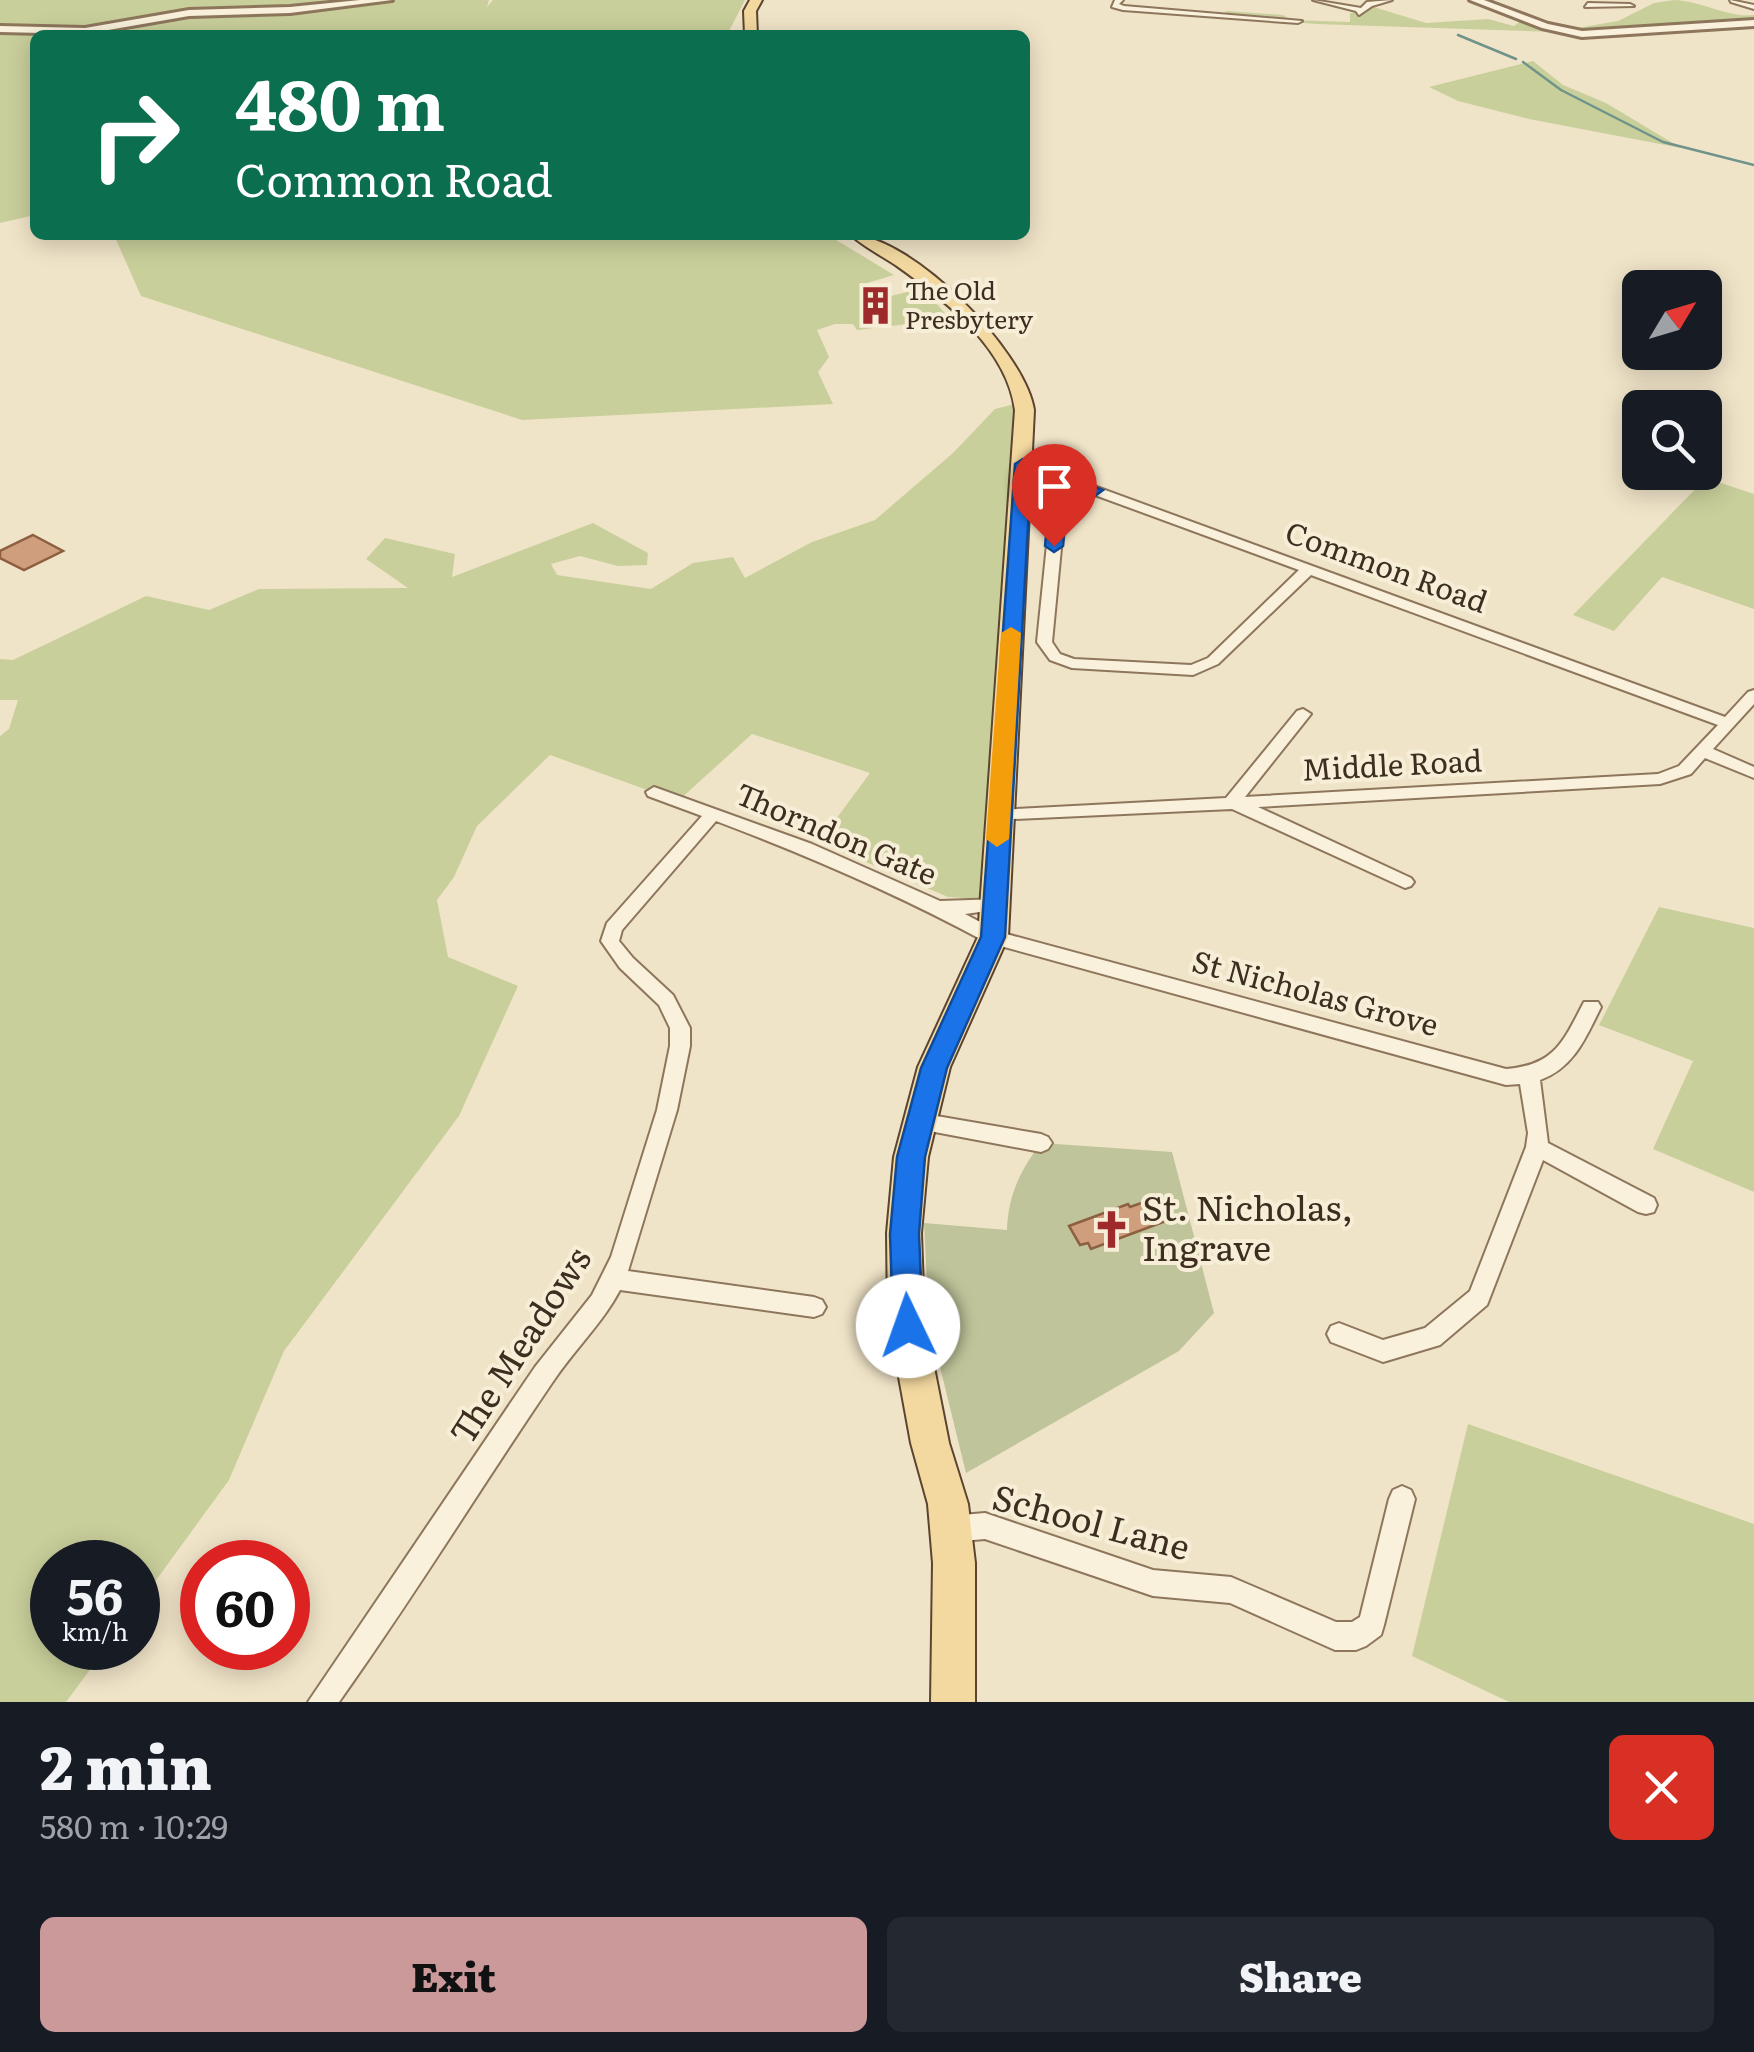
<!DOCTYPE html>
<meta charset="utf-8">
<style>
:root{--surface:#171b24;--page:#242831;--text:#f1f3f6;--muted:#9ea1a6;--accent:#cc999b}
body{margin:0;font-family:Literata,serif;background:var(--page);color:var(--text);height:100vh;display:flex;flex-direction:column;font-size:38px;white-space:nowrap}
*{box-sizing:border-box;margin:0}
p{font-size:32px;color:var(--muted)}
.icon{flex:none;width:55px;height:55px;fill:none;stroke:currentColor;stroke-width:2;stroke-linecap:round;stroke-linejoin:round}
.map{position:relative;height:1702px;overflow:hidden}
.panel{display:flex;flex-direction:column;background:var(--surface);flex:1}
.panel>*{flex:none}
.banner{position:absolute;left:30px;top:30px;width:1000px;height:210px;border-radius:15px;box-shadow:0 5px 25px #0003;background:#0b6e4f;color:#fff;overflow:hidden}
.needle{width:65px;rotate:52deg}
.buttons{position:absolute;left:1622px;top:270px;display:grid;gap:20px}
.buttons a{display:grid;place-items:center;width:100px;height:100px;border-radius:15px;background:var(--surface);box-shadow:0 5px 25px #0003;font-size:50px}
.speed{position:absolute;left:30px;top:1540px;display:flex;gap:20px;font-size:50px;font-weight:700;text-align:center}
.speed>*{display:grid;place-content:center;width:130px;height:130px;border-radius:50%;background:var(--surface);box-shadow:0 5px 25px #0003;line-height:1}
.speed small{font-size:25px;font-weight:400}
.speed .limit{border:15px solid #d22;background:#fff;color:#111}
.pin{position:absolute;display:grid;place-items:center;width:85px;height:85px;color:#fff;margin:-102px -42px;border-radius:50% 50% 50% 0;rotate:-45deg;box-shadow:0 0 10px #0007}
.pin .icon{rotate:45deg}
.me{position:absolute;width:110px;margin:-55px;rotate:357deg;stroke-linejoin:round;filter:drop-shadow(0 0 8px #0008)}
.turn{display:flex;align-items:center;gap:35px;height:210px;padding:0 40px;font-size:45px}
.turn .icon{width:130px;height:130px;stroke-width:2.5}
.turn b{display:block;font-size:70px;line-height:85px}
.round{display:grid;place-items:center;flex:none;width:105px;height:105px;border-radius:15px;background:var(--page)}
.head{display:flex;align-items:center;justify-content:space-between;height:170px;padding:0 40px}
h1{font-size:60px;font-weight:800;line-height:75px}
.button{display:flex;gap:20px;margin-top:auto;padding:20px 40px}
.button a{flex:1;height:115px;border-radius:15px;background:var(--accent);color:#111;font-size:40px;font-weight:800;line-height:115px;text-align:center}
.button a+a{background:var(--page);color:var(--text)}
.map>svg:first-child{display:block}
.green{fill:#c9cf9b}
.cemetery{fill:#bfc49a}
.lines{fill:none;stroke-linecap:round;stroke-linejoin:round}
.stream{stroke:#6f938a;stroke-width:2.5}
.building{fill:#cf9f7d;stroke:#8d5f41;stroke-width:2.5}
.minor-casing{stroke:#8d765c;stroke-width:4}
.tertiary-casing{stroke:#8d765c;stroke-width:6}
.primary-casing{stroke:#5b4430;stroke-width:4}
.minor{fill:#faf1dc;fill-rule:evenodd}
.tertiary{fill:#faf1dc;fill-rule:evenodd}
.primary{fill:#f3d9a0;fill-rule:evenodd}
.route{fill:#1a73e8;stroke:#114b97;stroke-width:2.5}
.slow{fill:#f59e0b}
.labels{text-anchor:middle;stroke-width:8;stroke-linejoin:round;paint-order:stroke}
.far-poi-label{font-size:25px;fill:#3d2e20;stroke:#f7eed8;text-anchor:start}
.street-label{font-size:30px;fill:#3d2e20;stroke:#f7eed8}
.near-poi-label{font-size:35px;fill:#3d2e20;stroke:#f7eed8;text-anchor:start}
.near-street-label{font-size:35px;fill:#3d2e20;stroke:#f7eed8}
</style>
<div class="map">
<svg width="1754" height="1702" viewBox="0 0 1754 1702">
<rect width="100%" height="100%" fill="#f0e4c8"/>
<!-- green -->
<path class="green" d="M 0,0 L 489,0 L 487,7 L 493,0 L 745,0 L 727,35 L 35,35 L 35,215 L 0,223 Z
M 1674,0 C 1702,1 1728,18 1754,15 L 1754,23 L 1600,35 L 1572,29 L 1618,21 L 1654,3 Z
M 1367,5 L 1426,23 L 1488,19 L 1514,26 L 1522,20 L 1558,32 L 1316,24 L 1218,16 L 1227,11 L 1283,15 L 1291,20 L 1350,22 L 1350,13 L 1359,13 Z
M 1533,61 L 1563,85 L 1606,103 L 1681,148 L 1529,119 L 1458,101 L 1429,87 Z
M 114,235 L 828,235 L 894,275 L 867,283 L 887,297 L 923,288 L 956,326 L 939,326 L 933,321 L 857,330 L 853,324 L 835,324 L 817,330 L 829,357 L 818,372 L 833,404 L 522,420 L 141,296 Z
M 1023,402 L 995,900 L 948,897 L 819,842 L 870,773 L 752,734 L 678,801 L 550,755 L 477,826 L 454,877 L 437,900 L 448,957 L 518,986 L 459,1116 L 284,1351 L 229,1480 L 138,1605 L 138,1562 L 52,1562 L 52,1648 L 106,1648 L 66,1702 L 0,1702 L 0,736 L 9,729 L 18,700 L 0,700 L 0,659 L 13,660 L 146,596 L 209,610 L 259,589 L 408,588 L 366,559 L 385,538 L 455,554 L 452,577 L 593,523 L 648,553 L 647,565 L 618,566 L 580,556 L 551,564 L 557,575 L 651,589 L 693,563 L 733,557 L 745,578 L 812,542 L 875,520 L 953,453 L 995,409 Z
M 1706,478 L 1754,494 L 1754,609 L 1662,577 L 1614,631 L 1573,615 Z
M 1659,907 L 1754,928 L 1754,1192 L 1653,1149 L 1693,1061 L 1599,1025 Z
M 1468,1424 L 1754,1524 L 1754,1702 L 1509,1702 L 1412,1656 Z"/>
<!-- cemetery -->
<path class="cemetery" d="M 1041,1143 L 1172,1152 L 1214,1313 L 1179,1351 L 966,1473 L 929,1322 L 924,1223 L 1007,1230 C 1008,1195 1020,1171 1041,1143 Z"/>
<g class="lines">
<!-- stream -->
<path class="stream" d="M 1458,35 L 1516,59
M 1523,62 L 1561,90 L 1663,142 L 1754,165"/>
</g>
<!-- building -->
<path class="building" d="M 33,535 L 63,551 L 24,570 L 0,558 L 0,551 Z
M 1150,1200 L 1163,1222 L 1091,1249 L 1088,1243 L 1080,1245 L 1069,1226 L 1128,1204 L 1130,1207 Z"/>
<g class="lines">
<defs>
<path id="minor" d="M 1115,0 L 1123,0 L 1119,4 L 1124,6 L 1302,21 L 1298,23 L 1123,10 L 1112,7 Z
M 1313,0 L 1361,8 L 1367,2 L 1392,0 L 1372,6 L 1359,15 L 1356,11 Z
M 1730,0 L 1754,5 L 1754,9 L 1731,2 Z
M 1588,3 L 1630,4 L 1634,6 L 1585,7 Z
M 1023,460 L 1725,717 L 1748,692 L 1754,690 L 1754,704 L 1713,749 L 1754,767 L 1754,778 L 1705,758 L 1691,774 L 1660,784 L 1258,807 L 1411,878 L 1414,882 L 1411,886 L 1405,888 L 1232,809 L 992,820 L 989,816 L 998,810 L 1226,798 L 1297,711 L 1303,709 L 1311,714 L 1245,797 L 1658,774 L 1679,766 L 1718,725 L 1311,575 L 1218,664 L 1193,675 L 1072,668 L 1050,660 L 1037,642 L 1050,515 L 1084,491 L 1018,467 L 1017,464 ZM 1095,495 L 1299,570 L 1208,658 L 1191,665 L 1074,659 L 1060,654 L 1052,642 L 1064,517 Z
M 654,787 L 812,844 L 940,901 L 1001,899 L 1004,904 L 1001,909 L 965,914 L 999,932 L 1506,1069 C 1555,1065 1563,1042 1584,1002 L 1598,1002 L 1601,1007 C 1586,1037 1574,1068 1540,1080 L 1548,1143 L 1654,1198 L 1657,1205 L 1654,1212 L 1646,1214 L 1638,1212 L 1543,1160 L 1487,1305 L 1440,1345 L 1383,1362 L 1331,1342 L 1327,1334 L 1331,1326 L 1339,1323 L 1383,1340 L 1425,1328 L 1470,1291 L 1526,1147 L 1528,1133 L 1520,1084 L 1506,1085 L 986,942 C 899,895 809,856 716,821 L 622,930 L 619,941 L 633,958 L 673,995 L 690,1028 L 690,1046 L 677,1110 L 628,1271 L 814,1297 L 822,1300 L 826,1307 L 822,1314 L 814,1317 L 620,1290 C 602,1324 573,1351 552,1383 C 480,1489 413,1598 339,1702 L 308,1702 L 535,1367 L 592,1295 L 611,1257 L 657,1110 L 670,1046 L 670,1028 L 659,1005 L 620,968 L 601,941 L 607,923 L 702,816 L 648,796 L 646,792 Z
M 919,1113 L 1041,1134 L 1048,1137 L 1052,1143 L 1048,1149 L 1041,1152 L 919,1129 L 912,1127 L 909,1121 L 912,1115 Z
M 1402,1486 L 1411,1490 L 1415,1499 L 1384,1625 L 1381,1635 L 1366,1646 L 1356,1650 L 1335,1650 L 1230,1603 L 1153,1596 L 985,1539 L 950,1542 L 941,1538 L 937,1529 L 941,1520 L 950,1516 L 985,1513 L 1153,1570 L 1231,1577 L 1336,1622 L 1352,1622 L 1360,1617 L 1389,1499 L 1393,1490 Z"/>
<path id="tertiary" d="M 360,0 L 392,0 L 290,13 L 189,16 L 85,34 L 0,32 L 0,26 L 85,28 L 189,10 L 290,7 Z
M 1470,0 L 1484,0 L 1548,24 L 1582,31 L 1754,20 L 1754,26 L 1582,37 L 1542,28 Z"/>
<path id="primary" d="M 750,0 L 762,0 L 756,11 L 757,35 L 745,35 L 744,11 Z
M 851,235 C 911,235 1025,351 1034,410 L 1008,937 L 950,1067 L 928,1157 L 921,1233 L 924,1317 L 949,1443 L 968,1504 L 975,1563 L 975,1702 L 931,1702 L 933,1563 L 928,1504 L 911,1443 L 888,1317 L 887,1233 L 894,1157 L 918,1067 L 978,937 L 1015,410 C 1007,348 945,300 897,266 C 882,256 864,247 851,235 Z"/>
</defs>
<!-- minor casing -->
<use href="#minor" class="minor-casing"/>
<!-- tertiary casing -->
<use href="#tertiary" class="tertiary-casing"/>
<!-- primary casing -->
<use href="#primary" class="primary-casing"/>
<!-- minor -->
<use href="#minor" class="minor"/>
<!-- tertiary -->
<use href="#tertiary" class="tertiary"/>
<!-- primary -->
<use href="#primary" class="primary"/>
</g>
<!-- route -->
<path class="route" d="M 1023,459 L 1103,490 L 1066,517 L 1063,546 L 1054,552 L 1045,546 L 1048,515 L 1081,491 L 1031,472 L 1005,937 L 947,1068 L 925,1157 L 919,1234 L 923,1326 L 918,1335 L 908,1339 L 897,1335 L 893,1326 L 890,1234 L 897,1157 L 921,1068 L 981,937 L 1015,464 Z"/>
<!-- slow -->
<path class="slow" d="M 1011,627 L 1021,633 L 1009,839 L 997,847 L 986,839 L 1001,633 Z"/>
<!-- icons -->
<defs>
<symbol id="building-bare" viewBox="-9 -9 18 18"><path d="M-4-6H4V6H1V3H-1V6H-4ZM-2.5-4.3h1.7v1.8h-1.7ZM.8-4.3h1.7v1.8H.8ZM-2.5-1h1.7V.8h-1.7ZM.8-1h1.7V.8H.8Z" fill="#9e2a2b" stroke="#f7eed8" stroke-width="2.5" paint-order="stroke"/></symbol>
<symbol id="church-bare" viewBox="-9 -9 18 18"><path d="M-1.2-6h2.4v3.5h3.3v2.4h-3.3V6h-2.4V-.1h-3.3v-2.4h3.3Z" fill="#9e2a2b" stroke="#f7eed8" stroke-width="2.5" paint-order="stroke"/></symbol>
</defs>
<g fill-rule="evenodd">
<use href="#building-bare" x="848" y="278" width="55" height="55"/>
<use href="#church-bare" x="1084" y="1202" width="55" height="55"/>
</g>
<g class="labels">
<!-- far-poi labels -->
<g class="far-poi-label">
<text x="905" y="300">The Old<tspan x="905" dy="29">Presbytery</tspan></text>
</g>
<!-- street labels -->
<g class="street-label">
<text transform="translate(1386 568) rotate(20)" y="10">Common Road</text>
<text transform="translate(1392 766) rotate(-3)" y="10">Middle Road</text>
<text transform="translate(836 835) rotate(23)" y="10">Thorndon Gate</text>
<text transform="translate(1315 994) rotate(15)" y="10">St Nicholas Grove</text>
</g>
<!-- near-poi labels -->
<g class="near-poi-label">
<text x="1142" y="1221">St. Nicholas,<tspan x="1142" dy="40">Ingrave</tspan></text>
</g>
<!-- near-street labels -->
<g class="near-street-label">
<text transform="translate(521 1346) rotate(-57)" y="12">The Meadows</text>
<text transform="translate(1091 1523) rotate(15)" y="12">School Lane</text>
</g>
</g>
</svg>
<div class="buttons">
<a><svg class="needle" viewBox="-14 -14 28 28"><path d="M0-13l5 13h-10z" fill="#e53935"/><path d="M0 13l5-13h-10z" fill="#9ea1a6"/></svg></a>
<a><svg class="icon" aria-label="search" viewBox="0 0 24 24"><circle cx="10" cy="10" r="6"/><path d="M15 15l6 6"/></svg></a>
</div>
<div class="speed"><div>56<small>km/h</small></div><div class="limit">60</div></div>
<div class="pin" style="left:1054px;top:546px;background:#d93025"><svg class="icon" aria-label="arrive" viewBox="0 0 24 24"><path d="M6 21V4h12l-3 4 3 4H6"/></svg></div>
<svg class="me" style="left:908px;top:1326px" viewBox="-20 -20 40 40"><circle r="19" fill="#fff"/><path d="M0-13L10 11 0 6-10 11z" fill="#1a73e8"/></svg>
<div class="banner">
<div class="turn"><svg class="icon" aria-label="right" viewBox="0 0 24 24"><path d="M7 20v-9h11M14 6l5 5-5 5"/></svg><div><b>480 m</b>Common Road</div></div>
</div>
</div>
<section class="panel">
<div class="head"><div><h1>2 min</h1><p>580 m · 10:29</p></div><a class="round" style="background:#d93025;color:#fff"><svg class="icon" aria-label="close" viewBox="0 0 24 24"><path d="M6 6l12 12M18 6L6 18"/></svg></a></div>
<div class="button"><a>Exit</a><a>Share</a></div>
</section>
